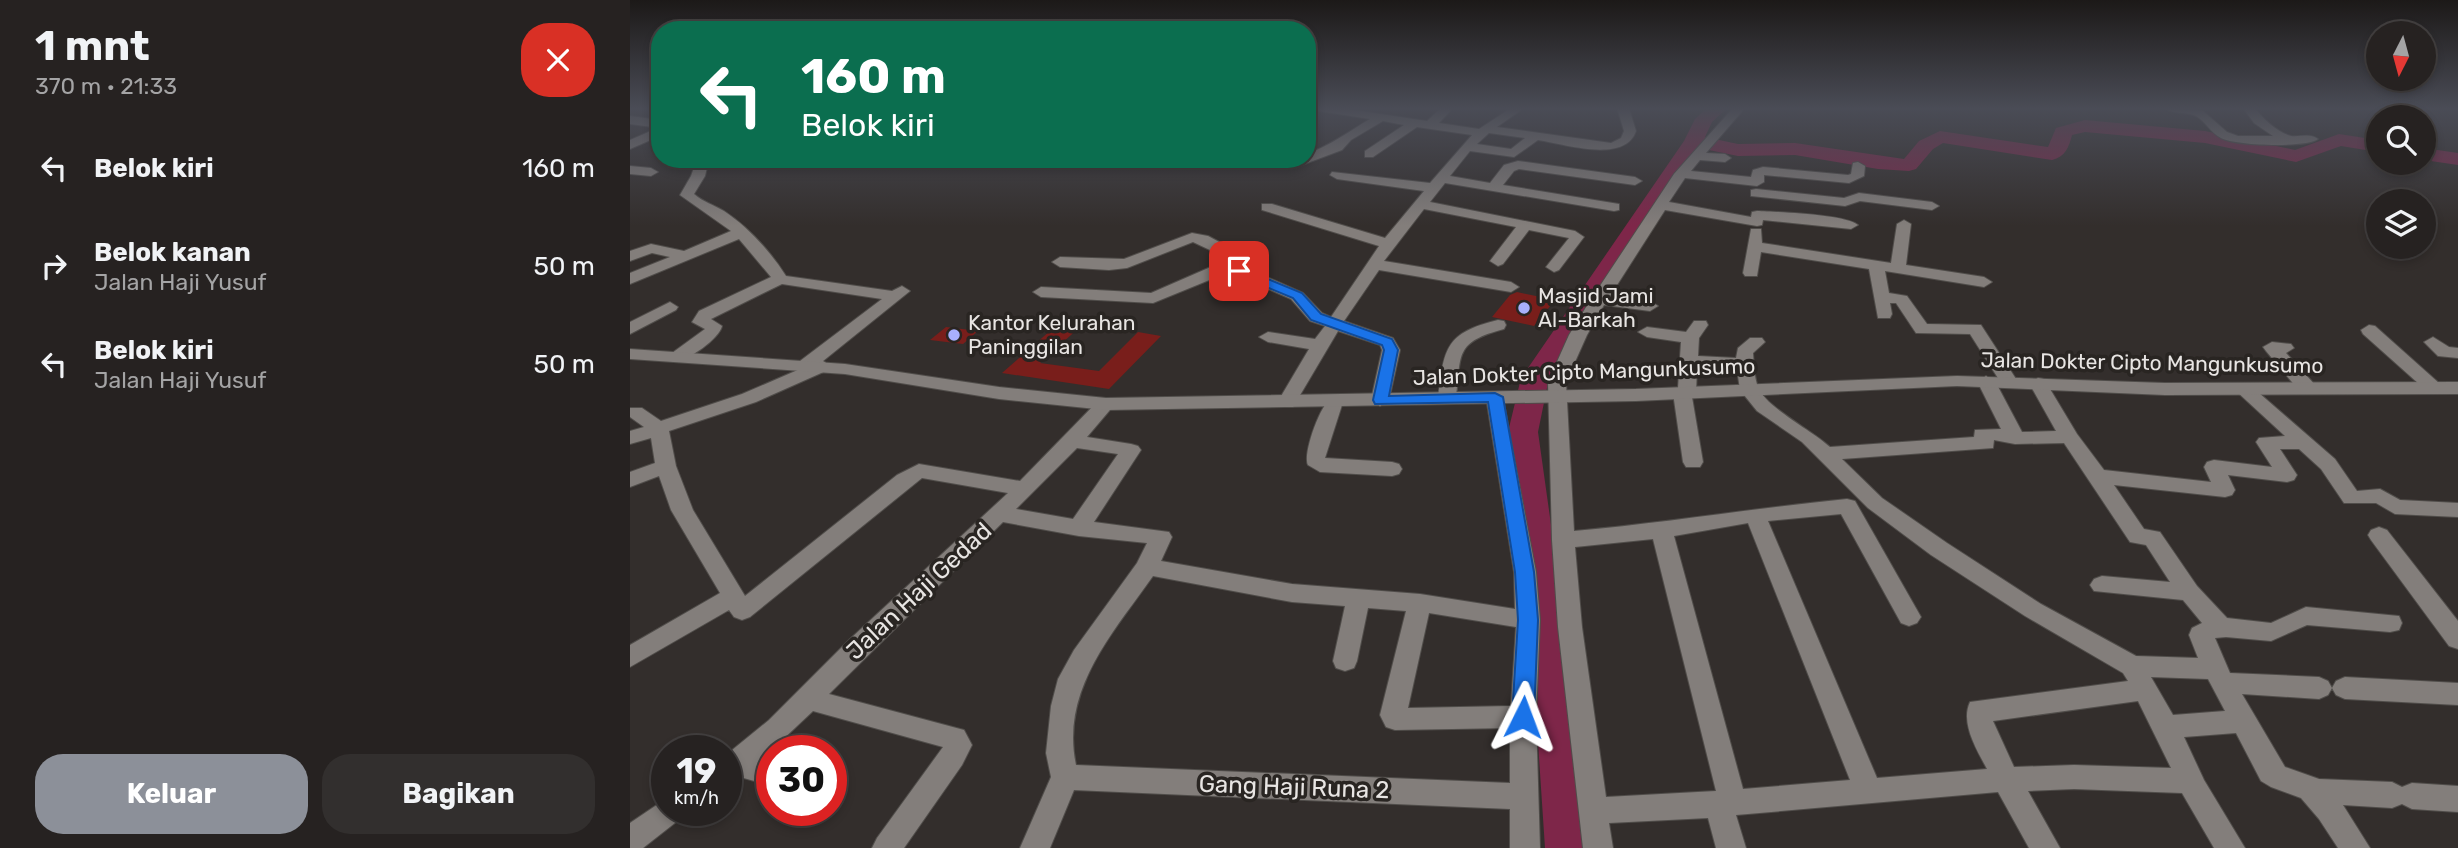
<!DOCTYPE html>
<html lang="id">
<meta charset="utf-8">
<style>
:root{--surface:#262221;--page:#322f2e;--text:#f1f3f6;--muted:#a4a4a5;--line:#423f3f;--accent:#8c9099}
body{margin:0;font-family:Rubik,sans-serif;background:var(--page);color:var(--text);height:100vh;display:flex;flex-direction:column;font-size:26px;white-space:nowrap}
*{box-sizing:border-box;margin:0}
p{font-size:23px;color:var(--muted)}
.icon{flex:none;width:38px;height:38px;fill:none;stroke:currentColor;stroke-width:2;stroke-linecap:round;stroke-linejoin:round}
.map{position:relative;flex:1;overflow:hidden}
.drawer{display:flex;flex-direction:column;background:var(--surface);width:630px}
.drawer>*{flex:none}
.banner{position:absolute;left:21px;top:21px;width:665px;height:147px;border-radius:28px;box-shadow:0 4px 10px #0003,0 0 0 2px var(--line);background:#0b6e4f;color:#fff;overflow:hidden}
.needle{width:46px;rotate:186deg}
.controls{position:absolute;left:1736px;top:21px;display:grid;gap:14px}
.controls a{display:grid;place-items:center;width:70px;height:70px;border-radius:50%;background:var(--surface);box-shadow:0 4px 10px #0003,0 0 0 2px var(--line);font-size:35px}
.speed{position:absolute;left:21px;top:735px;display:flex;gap:14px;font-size:35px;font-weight:700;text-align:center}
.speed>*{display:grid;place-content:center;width:91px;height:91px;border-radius:50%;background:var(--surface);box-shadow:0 4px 10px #0003,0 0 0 2px var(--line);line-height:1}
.speed small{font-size:18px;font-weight:400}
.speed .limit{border:10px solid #d22;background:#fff;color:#111}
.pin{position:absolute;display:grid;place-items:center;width:60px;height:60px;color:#fff;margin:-30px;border-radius:14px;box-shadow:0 4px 10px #0006}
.me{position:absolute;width:77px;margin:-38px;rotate:3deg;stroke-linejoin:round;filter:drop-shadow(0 0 5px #0008)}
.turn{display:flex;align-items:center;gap:24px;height:147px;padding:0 35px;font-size:32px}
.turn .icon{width:91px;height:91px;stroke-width:2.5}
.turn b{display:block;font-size:49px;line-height:60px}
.round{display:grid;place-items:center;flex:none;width:74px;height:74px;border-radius:28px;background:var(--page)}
.headline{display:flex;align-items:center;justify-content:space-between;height:119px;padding:0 35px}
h1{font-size:42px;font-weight:700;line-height:52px}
.cta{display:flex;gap:14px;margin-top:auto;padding:14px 35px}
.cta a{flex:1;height:80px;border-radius:28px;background:var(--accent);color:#fff;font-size:28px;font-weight:700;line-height:80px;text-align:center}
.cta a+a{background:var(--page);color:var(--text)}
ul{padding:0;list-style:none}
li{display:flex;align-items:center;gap:21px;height:98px;padding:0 35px}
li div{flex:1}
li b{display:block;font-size:26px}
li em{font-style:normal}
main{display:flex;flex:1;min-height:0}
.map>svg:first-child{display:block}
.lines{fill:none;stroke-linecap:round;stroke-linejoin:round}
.river{fill:#7e2649;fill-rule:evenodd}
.building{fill:#791e1b}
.minor-casing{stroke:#504d4a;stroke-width:2}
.tertiary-casing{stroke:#504d4a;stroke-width:2}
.secondary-casing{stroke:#504d4a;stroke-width:2}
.minor{fill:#837e7b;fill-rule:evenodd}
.tertiary{fill:#837e7b;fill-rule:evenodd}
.secondary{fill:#837e7b;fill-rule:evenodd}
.route{fill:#1a73e8;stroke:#114b97;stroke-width:2}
.poi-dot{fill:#a8b0fc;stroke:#292522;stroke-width:2.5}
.labels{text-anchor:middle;stroke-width:7;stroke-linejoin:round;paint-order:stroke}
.poi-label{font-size:21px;fill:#e8e5e3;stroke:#292522;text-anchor:start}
.street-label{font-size:21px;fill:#e8e5e3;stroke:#292522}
.near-street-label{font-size:24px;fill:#e8e5e3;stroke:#292522}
</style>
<main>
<section class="drawer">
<div class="headline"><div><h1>1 mnt</h1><p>370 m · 21:33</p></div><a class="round" style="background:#d93025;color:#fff"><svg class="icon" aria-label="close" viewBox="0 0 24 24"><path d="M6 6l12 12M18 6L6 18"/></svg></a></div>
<ul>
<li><svg class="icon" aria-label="left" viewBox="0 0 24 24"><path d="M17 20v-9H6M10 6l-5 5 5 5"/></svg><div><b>Belok kiri</b></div><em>160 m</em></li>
<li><svg class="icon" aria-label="right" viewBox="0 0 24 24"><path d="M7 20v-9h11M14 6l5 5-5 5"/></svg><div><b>Belok kanan</b><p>Jalan Haji Yusuf</p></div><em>50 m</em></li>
<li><svg class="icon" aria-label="left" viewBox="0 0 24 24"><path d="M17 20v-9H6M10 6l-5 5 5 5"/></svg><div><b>Belok kiri</b><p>Jalan Haji Yusuf</p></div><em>50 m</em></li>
</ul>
<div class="cta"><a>Keluar</a><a>Bagikan</a></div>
</section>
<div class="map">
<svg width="1828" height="848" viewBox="0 0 1828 848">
<rect width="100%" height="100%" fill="#332e2c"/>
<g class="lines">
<!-- river -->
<path class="river" d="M 1077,108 L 1097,108 L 1082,122 L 1075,137 L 1108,144 L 1165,143 L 1274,159 L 1289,141 L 1310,131 L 1418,147 L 1426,128 L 1455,120 L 1575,131 L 1665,150 L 1709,134 L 1748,140 L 1748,152 L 1711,146 L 1666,162 L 1575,143 L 1455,132 L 1442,135 C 1439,147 1435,157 1422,160 L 1313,143 L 1303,149 L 1286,169 L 1279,171 L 1248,169 L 1165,155 L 1108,156 L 1069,148 L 919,378 L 908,432 L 941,667 L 961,848 L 915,848 L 903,667 L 878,432 L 891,378 L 1054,141 L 1065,119 Z
M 1794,148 L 1828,153 L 1828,165 L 1794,160 Z"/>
</g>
<!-- building -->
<path class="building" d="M 887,292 L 925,300 L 904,326 L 862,317 L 880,295 Z
M 429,323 L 451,326 L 410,363 L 469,371 L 508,332 L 531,336 L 479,389 L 372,373 Z
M 316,327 L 348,331 L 333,344 L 300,340 Z"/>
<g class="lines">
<defs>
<path id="minor" d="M 683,108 L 710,108 L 797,121 L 811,108 L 823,108 L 809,123 L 849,129 L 881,108 L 894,108 L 867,127 L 981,143 L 991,138 L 994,131 L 987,108 L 999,108 L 1006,131 C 995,164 934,144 908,140 L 884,157 L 840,151 L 820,176 L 860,183 L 874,165 L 888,161 L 1005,177 L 1012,181 L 1005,185 L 889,169 L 884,171 L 873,185 L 989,204 L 989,210 L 984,211 L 815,183 L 800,202 L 945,231 L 954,237 L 929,270 L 924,272 L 916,267 L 939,238 L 899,230 L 873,264 L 868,266 L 860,261 L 886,227 L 794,209 L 754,261 L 881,282 L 889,287 L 881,292 L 749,270 L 714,321 L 763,338 L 770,350 L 759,400 L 750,406 L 741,400 L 752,350 L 750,345 L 708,331 L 663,407 L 649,407 L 647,403 L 679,349 L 638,342 L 629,337 L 638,332 L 685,339 L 695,326 L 680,321 L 661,299 L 599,272 L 523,303 L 411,297 L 403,292 L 411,287 L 521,293 L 599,259 L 563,242 L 497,268 L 479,270 L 430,267 L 422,262 L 430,257 L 494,259 L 562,233 L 578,236 L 610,253 L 615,260 L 610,265 L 673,293 L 692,313 L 701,317 L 749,246 L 632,210 L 632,204 L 642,204 L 755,238 L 794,191 L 707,179 L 700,175 L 702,172 L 800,183 L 842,135 L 787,127 L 743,157 L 735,157 L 735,151 L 774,125 L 753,121 L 721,140 L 712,150 L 664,168 L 654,168 L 654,162 L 677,159 L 677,154 C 701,145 718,132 740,119 L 689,111 ZM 859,133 L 895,138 L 881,149 L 847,144 Z
M 1103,108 L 1115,108 L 1076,153 L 1095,154 L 1101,158 L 1095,162 L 1070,160 L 1061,171 L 1121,177 L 1123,170 L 1133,167 L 1218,175 L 1221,174 L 1223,163 L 1228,162 L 1235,166 L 1234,176 L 1219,183 L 1134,175 L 1134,182 L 1127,186 L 1055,178 L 1039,202 L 1121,217 L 1122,212 L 1127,211 C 1148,212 1215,214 1228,225 L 1221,229 L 1133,220 L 1132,225 L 1127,226 L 1035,210 L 980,296 L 1020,301 L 1028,306 L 1020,311 L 974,305 L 957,335 L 936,382 L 944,531 C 1035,523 1125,508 1217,499 L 1225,501 L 1291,617 L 1287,623 L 1279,626 L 1271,623 L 1211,514 L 1138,521 L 1247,778 L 1357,769 C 1347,750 1330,723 1340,702 L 1498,681 L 1493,673 L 1395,616 L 1301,555 L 1238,508 L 1172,442 L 1127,411 L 1110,390 L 1107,369 L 1067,367 L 1066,393 L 1062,397 L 1073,462 L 1070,467 L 1056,467 L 1053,462 L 1043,393 L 1048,388 L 1051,342 L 1017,337 L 1008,332 L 1017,327 L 1056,332 L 1064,321 L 1076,321 L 1078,325 L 1069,338 L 1068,356 L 1106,358 L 1108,348 L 1120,338 L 1132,338 L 1135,342 L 1123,353 C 1124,364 1124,377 1128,387 C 1134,406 1183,431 1200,447 L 1344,437 L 1345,430 L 1371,429 L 1347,381 L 1356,376 L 1365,381 L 1392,432 L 1426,431 L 1399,383 L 1408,378 L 1414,379 L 1447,434 L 1474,470 L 1581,482 L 1574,467 L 1577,462 L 1584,460 L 1642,467 L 1626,442 L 1629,438 L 1655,436 L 1605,390 L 1614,384 L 1621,386 L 1705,459 L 1727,491 L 1750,489 L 1770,500 L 1828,503 L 1828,517 L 1765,514 L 1746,503 L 1714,503 L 1691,469 L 1669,449 L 1650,449 L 1667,475 L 1664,480 L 1657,482 L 1598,475 L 1605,490 L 1602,495 L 1595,497 L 1484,485 L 1514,529 L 1530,532 L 1567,586 L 1597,618 L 1641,623 L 1676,607 L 1769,616 L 1772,623 L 1769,630 L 1760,632 L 1677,625 L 1641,641 L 1596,637 L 1585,638 L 1600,673 L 1689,677 L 1698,681 L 1702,688 L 1698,695 L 1689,699 L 1612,694 L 1655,767 L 1689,779 L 1762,782 L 1772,787 L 1782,783 L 1828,786 L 1828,812 L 1782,809 L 1772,804 L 1762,808 L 1713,805 L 1740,848 L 1708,848 L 1689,819 L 1671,798 L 1641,787 L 1631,781 L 1606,733 L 1554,737 L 1574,780 L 1615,848 L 1584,848 L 1552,793 L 1444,789 L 1398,791 L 1430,848 L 1399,848 L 1368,792 L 1106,815 L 1116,848 L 1086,848 L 1078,818 L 979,823 L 983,848 L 953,848 L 928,627 L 922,540 L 918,382 L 939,335 L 958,304 L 1044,174 ZM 1364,440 L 1385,444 L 1434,443 L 1500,542 L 1516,545 L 1540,582 L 1472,576 L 1464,579 L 1460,585 L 1464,591 L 1553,600 L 1572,623 L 1562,628 L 1559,635 L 1568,658 L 1506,656 L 1411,604 L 1317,543 L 1252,498 L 1212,459 L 1363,448 ZM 1118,523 L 1220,780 L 1113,789 L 1044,536 ZM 1023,539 L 1086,791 L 976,797 L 952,627 L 945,547 ZM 1521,677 L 1578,679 L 1595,711 L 1543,715 ZM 1508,701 L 1541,768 L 1444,765 L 1384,767 L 1363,721 Z
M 1534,108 L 1573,111 L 1597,132 L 1608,136 L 1643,136 L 1624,123 L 1613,108 L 1625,108 C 1632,118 1648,133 1661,136 C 1671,137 1680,133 1688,139 C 1677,148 1606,146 1591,138 C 1581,133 1575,121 1566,116 C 1556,111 1543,115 1534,108 Z
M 0,116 L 30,120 L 30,128 L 0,124 Z
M 67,159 L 79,159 L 75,176 L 64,194 C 73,202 84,205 94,211 C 118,227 140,251 156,276 L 262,291 L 272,286 L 280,291 L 193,361 L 201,366 L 198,370 L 126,402 L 39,431 L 46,466 L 63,510 L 115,596 L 267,475 L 289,464 L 390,481 L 469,400 L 476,398 L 485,404 L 457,437 L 501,444 L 508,446 L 511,450 L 464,522 L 539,532 L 542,537 L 531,561 L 662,584 L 790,594 L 885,609 L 884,572 L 856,397 L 858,393 L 872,393 L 906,572 L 910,620 L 906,717 L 910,848 L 880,848 L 880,809 L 444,790 L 420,848 L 390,848 L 421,777 L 416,753 L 421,706 L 428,679 L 444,650 L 507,563 L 517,543 L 449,536 L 373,522 L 199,694 L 334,730 L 342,745 L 332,765 L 274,848 L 242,848 L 247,838 L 313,747 L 183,711 L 132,759 L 142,762 L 142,786 L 110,777 L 96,783 L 96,755 L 139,720 L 219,640 L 378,493 L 292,478 L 120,617 L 112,620 L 104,617 L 99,610 L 0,667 L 0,645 L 90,593 L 41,510 L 29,476 L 0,487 L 0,472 L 25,463 L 21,438 L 0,444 L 0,431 L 14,427 L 0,417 L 0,408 L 12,408 L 31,421 L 112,394 L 170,369 L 167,365 L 170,361 L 252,299 L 152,284 L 81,319 L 92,326 C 90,338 55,364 42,361 L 39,357 L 42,353 L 75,329 L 62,322 L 69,311 L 141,277 L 109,239 L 0,284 L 0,273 L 40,257 L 22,253 L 0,261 L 0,251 L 21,244 L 54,251 L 101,231 L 50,195 L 61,176 ZM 447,448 L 488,454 L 443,519 L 386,509 ZM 523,576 L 662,602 L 715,606 L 703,661 L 706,668 L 715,671 L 724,668 L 727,661 L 738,608 L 776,611 L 750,715 L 756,727 L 765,730 L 880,728 L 880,783 L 446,765 C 430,690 483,633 523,576 ZM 799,613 L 886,627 L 881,706 L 778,708 Z
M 0,166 L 21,168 L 28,172 L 21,176 L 0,174 Z
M 1126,189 L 1214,198 L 1229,193 L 1302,202 L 1309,206 L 1302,210 L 1230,201 L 1215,206 L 1121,196 L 1121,190 Z
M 1274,220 L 1281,224 L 1276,265 L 1354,277 L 1362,282 L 1354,287 L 1255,271 L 1259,293 L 1277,296 L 1297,324 L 1351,325 L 1388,382 L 1385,386 L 1373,386 L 1340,334 L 1286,333 L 1266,303 L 1260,303 L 1262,314 L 1260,318 L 1248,318 L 1239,269 L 1131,252 L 1127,276 L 1115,276 L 1113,273 L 1121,229 L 1131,229 L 1132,243 L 1261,263 L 1267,224 Z
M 40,302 L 48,307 L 46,310 L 0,334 L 0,322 Z
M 868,320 L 874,321 L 876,325 L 874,329 C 825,342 831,353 826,399 L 824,403 L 810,403 L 808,399 C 814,348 815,333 868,320 Z
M 1739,325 L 1745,326 L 1810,384 L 1813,388 L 1810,392 L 1798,392 L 1733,334 L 1731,330 Z
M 1803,337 L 1819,347 L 1828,348 L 1828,358 L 1808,356 L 1794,342 Z
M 1642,342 L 1661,344 L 1664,348 L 1656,353 L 1686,386 L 1688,390 L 1686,394 L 1672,394 L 1636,351 L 1633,347 Z
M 704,396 L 713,402 L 695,458 L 762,462 L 769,464 L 772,469 L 769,474 L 762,476 L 690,472 L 678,465 C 672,454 692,399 704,396 Z
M 1749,527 L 1757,530 L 1828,621 L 1828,649 L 1819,646 L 1741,540 L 1738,535 L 1741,530 Z
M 1715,677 L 1828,683 L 1828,705 L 1715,699 L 1706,695 L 1702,688 L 1706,681 Z
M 37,798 L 37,810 L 54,810 L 50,819 L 13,848 L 0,848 L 0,823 Z"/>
<path id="tertiary" d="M 30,127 L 30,136 L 0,149 L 0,140 Z"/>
<path id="secondary" d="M 0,349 L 215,364 L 369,387 L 476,398 L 1006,389 L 1327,376 L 1535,383 L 1828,382 L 1828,394 L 1535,395 L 1327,386 L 1006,401 L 476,410 L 369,399 L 215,374 L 0,359 Z"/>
</defs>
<!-- minor casing -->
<use href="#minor" class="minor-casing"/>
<!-- tertiary casing -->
<use href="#tertiary" class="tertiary-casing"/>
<!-- secondary casing -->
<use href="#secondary" class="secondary-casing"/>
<!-- minor -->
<use href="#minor" class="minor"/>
<!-- tertiary -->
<use href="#tertiary" class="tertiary"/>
<!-- secondary -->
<use href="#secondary" class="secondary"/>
</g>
<!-- sky -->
<linearGradient id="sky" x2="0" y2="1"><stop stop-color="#1c1918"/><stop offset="0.48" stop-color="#4a4c56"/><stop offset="1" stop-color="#4a4c56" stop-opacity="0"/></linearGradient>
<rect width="1828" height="226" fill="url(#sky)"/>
<!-- route -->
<path class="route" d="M 609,267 L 672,293 L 691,314 L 762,339 L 768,350 L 759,396 L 865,393 L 873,397 L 904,572 L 908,620 L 904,717 L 901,724 L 893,727 L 885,724 L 882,717 L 888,620 L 885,572 L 858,402 L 745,404 L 743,400 L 754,350 L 752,345 L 681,320 L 663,298 L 605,274 L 603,271 Z"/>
<!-- markers -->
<g class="poi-dot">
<circle cx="894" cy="308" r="7"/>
<circle cx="324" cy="335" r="7"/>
</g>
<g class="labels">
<!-- poi labels -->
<g class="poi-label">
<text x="908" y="303">Masjid Jami<tspan x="908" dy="24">Al-Barkah</tspan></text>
<text x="338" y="330">Kantor Kelurahan<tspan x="338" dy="24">Paninggilan</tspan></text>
</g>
<!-- street labels -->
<g class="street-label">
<text transform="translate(1522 363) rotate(1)" y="7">Jalan Dokter Cipto Mangunkusumo</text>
<text transform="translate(954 372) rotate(-2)" y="7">Jalan Dokter Cipto Mangunkusumo</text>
</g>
<!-- near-street labels -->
<g class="near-street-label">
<text transform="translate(289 591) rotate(-43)" y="8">Jalan Haji Gedad</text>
<text transform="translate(664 787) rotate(2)" y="8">Gang Haji Runa 2</text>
</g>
</g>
</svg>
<div class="controls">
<a><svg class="needle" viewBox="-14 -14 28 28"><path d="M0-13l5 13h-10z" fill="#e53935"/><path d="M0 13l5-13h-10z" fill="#a4a4a5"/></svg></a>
<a><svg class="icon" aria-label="search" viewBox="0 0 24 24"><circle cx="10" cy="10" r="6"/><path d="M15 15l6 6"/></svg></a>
<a><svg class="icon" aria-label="layers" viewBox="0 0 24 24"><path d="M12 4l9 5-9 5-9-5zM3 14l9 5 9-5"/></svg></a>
</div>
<div class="speed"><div>19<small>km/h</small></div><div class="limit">30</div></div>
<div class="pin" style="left:609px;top:271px;background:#d93025"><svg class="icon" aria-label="arrive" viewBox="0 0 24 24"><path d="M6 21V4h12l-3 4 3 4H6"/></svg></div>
<svg class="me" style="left:893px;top:717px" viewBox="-20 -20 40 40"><path d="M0-17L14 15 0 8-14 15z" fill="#1a73e8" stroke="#fff" stroke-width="4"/></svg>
<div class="banner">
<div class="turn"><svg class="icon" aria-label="left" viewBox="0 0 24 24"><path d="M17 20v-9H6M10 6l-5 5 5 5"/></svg><div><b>160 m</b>Belok kiri</div></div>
</div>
</div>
</main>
